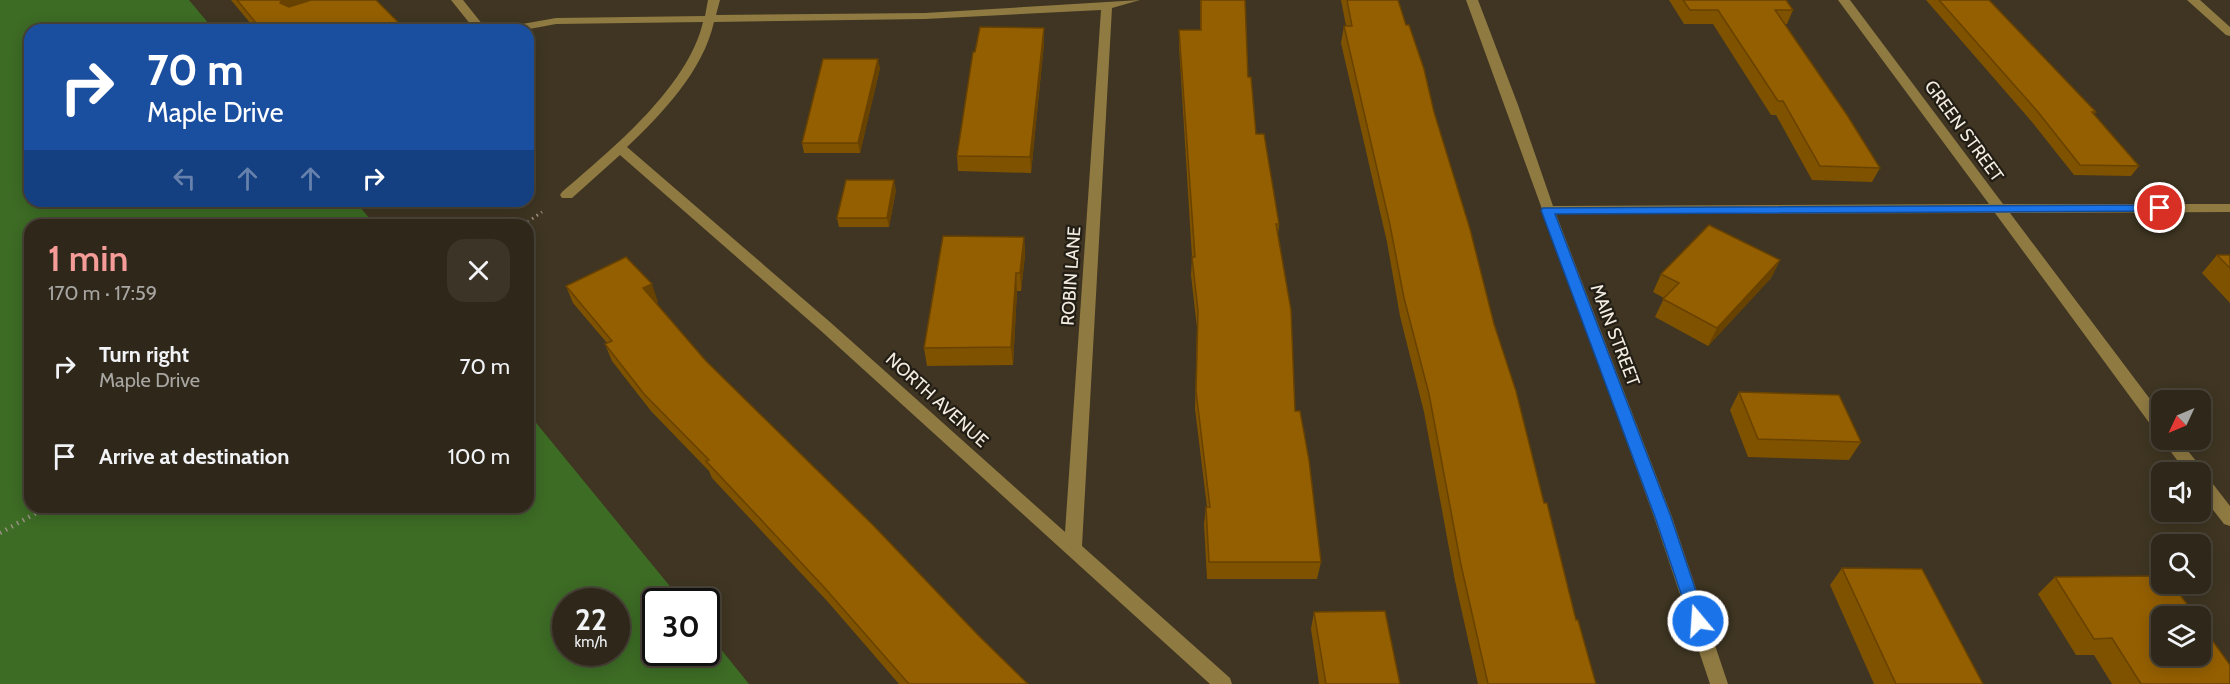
<!DOCTYPE html>
<meta charset="utf-8">
<style>
:root{--surface:#2f281a;--page:#3b3427;--text:#f1f3f6;--muted:#a7a6a2;--line:#4a4439;--accent:#f59b98}
body{margin:0;font-family:Cabin,sans-serif;background:var(--page);color:var(--text);height:100vh;display:flex;flex-direction:column;font-size:22px;white-space:nowrap}
*{box-sizing:border-box;margin:0}
p{font-size:20px;color:var(--muted)}
.icon{flex:none;width:33px;height:33px;fill:none;stroke:currentColor;stroke-width:2;stroke-linecap:round;stroke-linejoin:round}
.map{position:relative;flex:1;overflow:hidden}
.side{position:absolute;left:24px;top:219px;width:510px;height:294px;display:flex;flex-direction:column;background:var(--surface);border-radius:18px;box-shadow:0 3px 15px #0003,0 0 0 2px var(--line)}
.side>*{flex:none}
.guide{position:absolute;left:24px;top:24px;width:510px;height:183px;border-radius:18px;box-shadow:0 3px 15px #0003,0 0 0 2px var(--line);background:#1a4fa0;color:#fff;overflow:hidden}
.needle{width:39px;rotate:226deg}
.controls{position:absolute;left:2151px;top:390px;display:grid;gap:12px}
.controls a{display:grid;place-items:center;width:60px;height:60px;border-radius:12px;background:var(--surface);box-shadow:0 3px 15px #0003,0 0 0 2px var(--line);font-size:30px}
.speed{position:absolute;left:552px;top:588px;display:flex;gap:12px;font-size:30px;font-weight:700;text-align:center}
.speed>*{display:grid;place-content:center;width:78px;height:78px;border-radius:50%;background:var(--surface);box-shadow:0 3px 15px #0003,0 0 0 2px var(--line);line-height:1}
.speed small{font-size:15px;font-weight:400}
.speed .limit{border:3px solid #111;border-radius:9px;background:#fff;color:#111}
.pin{position:absolute;display:grid;place-items:center;width:51px;height:51px;color:#fff;margin:-26px;border:3px solid #fff;border-radius:50%;box-shadow:0 2px 6px #0007}
.me{position:absolute;width:66px;margin:-33px;rotate:342deg;stroke-linejoin:round;filter:drop-shadow(0 0 4px #0008)}
.turn{display:flex;align-items:center;gap:21px;height:126px;padding:0 24px;font-size:27px}
.turn .icon{width:78px;height:78px;stroke-width:2.5}
.turn b{display:block;font-size:42px;line-height:51px}
.lanes{display:flex;align-items:center;height:57px;padding:0 24px;background:#0003;justify-content:center;gap:30px;direction:ltr}
.lanes .off{opacity:.35}
.round{display:grid;place-items:center;flex:none;width:63px;height:63px;border-radius:18px;background:var(--page)}
.headline{display:flex;align-items:center;justify-content:space-between;height:102px;padding:0 24px}
h1{font-size:36px;font-weight:600;line-height:45px;color:var(--accent)}
ul{padding:0;list-style:none}
li{display:flex;align-items:center;gap:18px;height:90px;padding:0 24px}
li div{flex:1}
li b{display:block;font-size:22px}
li em{font-style:normal}
.map>svg:first-child{display:block}
.forest{fill:#3d6c25;fill-rule:evenodd}
.lines{fill:none;stroke-linecap:round;stroke-linejoin:round}
.path-far1{stroke:#999182;stroke-width:3;stroke-dasharray:1.5 4;stroke-linecap:butt}
.path{stroke:#999182;stroke-width:4.5;stroke-dasharray:1.5 5;stroke-linecap:butt}
.minor{fill:#8f7a42;fill-rule:evenodd}
.wall{fill:#7f5200}
.shaded-wall{fill:#684200}
.building{fill:#945f00;stroke:#684200;stroke-width:1.5}
.route{fill:#1a73e8;stroke:#114b97;stroke-width:1.5}
.labels{text-anchor:middle;stroke-width:4.5;stroke-linejoin:round;paint-order:stroke}
.street-label{font-size:18px;fill:#f3ede1;stroke:#221d15}
</style>
<div class="map">
<svg width="2230" height="684" viewBox="0 0 2230 684">
<rect width="100%" height="100%" fill="#3f3522"/>
<!-- forest -->
<path class="forest" d="M 0,0 L 189,0 L 214,30 L 30,30 L 30,201 L 355,201 L 375,225 L 30,225 L 30,507 L 528,507 L 528,413 L 682,601 L 656,602 L 656,652 L 706,652 L 707,632 L 749,684 L 0,684 ZM 566,602 L 616,602 L 616,652 L 566,652 Z"/>
<g class="lines">
<!-- path-far1 -->
<path class="path-far1" d="M 523,225 L 542,212"/>
<!-- path -->
<path class="path" d="M 0,533 L 47,507"/>
<!-- minor -->
<path class="minor" d="M 451,0 L 463,0 L 487,30 L 475,30 Z
M 708,0 L 720,0 L 716,15 L 925,13 L 1140,0 L 1112,8 L 1082,546 L 1230,678 L 1232,684 L 1210,684 L 820,330 L 620,155 L 572,198 L 562,198 L 560,195 L 562,192 C 611,150 688,87 703,22 L 556,24 L 524,30 L 498,30 L 500,28 L 556,18 L 705,16 ZM 1101,10 L 1065,532 L 830,322 L 627,147 C 662,114 703,71 714,22 L 925,19 Z
M 1466,0 L 1478,0 L 1518,105 L 1553,206 L 1989,204 L 1838,0 L 1850,0 L 2003,204 L 2230,204 L 2230,212 L 2010,213 L 2162,415 L 2162,434 L 2156,432 L 1995,213 L 1556,214 L 1672,517 L 1728,684 L 1710,684 L 1654,517 Z
M 2187,0 L 2200,0 L 2230,27 L 2230,36 L 2226,35 Z
M 2162,440 L 2179,440 L 2201,467 L 2202,474 L 2206,475 L 2230,506 L 2230,526 L 2224,524 L 2200,493 L 2200,472 L 2186,472 Z"/>
</g>
<!-- wall -->
<path class="wall" d="M 231,0 L 376,0 L 406,30 L 256,30 Z
M 1200,0 L 1245,0 L 1248,77 L 1256,134 L 1279,224 L 1278,236 L 1295,411 L 1321,562 L 1317,579 L 1207,579 L 1204,524 L 1206,507 L 1207,507 L 1195,409 L 1197,328 L 1191,275 L 1192,257 L 1179,46 L 1179,30 L 1200,30 Z
M 1341,0 L 1398,0 L 1434,112 L 1494,324 L 1576,620 L 1596,684 L 1478,684 L 1455,581 L 1424,412 L 1400,316 L 1387,242 L 1341,43 L 1344,26 L 1346,26 Z
M 1669,0 L 1786,0 L 1793,10 L 1787,24 L 1785,24 L 1880,168 L 1872,182 L 1812,180 L 1776,115 L 1771,115 L 1713,24 L 1684,24 Z
M 1926,0 L 1989,0 L 2096,112 L 2094,114 L 2139,166 L 2131,176 L 2074,175 L 2032,122 Z
M 1044,43 L 1031,173 L 958,171 L 957,156 Z
M 880,68 L 860,153 L 804,153 L 802,143 Z
M 896,190 L 889,227 L 839,227 L 837,218 Z
M 1024,237 L 1025,255 L 1021,291 L 1017,291 L 1013,365 L 927,366 L 924,348 Z
M 2217,255 L 2230,255 L 2230,303 L 2202,273 Z
M 1780,260 L 1771,278 L 1708,346 L 1655,317 L 1664,298 L 1653,292 L 1661,274 Z
M 566,286 L 658,302 L 656,303 L 706,361 L 978,635 L 1028,684 L 899,684 L 828,602 L 712,478 L 709,471 L 651,411 L 612,361 L 605,344 L 607,343 L 573,303 Z
M 1739,392 L 1861,442 L 1849,460 L 1748,457 L 1730,410 Z
M 1842,568 L 1983,684 L 1874,684 L 1830,585 Z
M 2055,577 L 2230,684 L 2112,684 L 2094,655 L 2076,655 L 2038,594 Z
M 1314,612 L 1400,684 L 1319,684 L 1311,629 Z"/>
<!-- shaded-wall -->
<path class="shaded-wall" d="M 282,0 L 357,0 L 292,25 L 280,3 Z
M 1044,28 L 1044,43 L 1031,173 L 1030,157 Z
M 878,59 L 880,68 L 860,153 L 858,143 Z
M 894,180 L 896,190 L 889,227 L 887,218 Z
M 1024,237 L 1025,255 L 1021,291 L 1020,273 Z
M 1780,260 L 1771,278 L 1708,346 L 1717,328 Z
M 1016,273 L 1017,291 L 1013,365 L 1011,347 Z
M 652,284 L 658,302 L 650,306 L 643,288 Z"/>
<!-- building -->
<path class="building" d="M 237,0 L 282,0 L 280,3 L 289,7 L 311,0 L 376,0 L 406,30 L 262,30 Z
M 1201,0 L 1245,0 L 1248,77 L 1251,77 L 1256,134 L 1264,134 L 1279,224 L 1276,224 L 1291,310 L 1295,411 L 1300,411 L 1309,460 L 1321,562 L 1209,562 L 1206,507 L 1210,507 L 1196,391 L 1198,311 L 1192,257 L 1195,257 L 1179,30 L 1201,30 Z
M 1347,0 L 1398,0 L 1406,25 L 1409,25 L 1424,69 L 1434,112 L 1470,229 L 1494,324 L 1516,391 L 1544,503 L 1547,503 L 1576,620 L 1578,620 L 1596,684 L 1488,684 L 1461,565 L 1429,394 L 1404,298 L 1390,225 L 1344,26 L 1352,26 Z
M 1683,0 L 1786,0 L 1793,10 L 1775,10 L 1847,115 L 1880,168 L 1820,166 L 1783,101 L 1778,101 L 1718,10 L 1690,10 Z
M 1939,0 L 1989,0 L 2096,112 L 2092,112 L 2139,166 L 2080,165 L 2038,112 Z
M 980,27 L 1044,28 L 1030,157 L 957,156 L 973,52 L 975,52 Z
M 823,59 L 878,59 L 858,143 L 802,143 Z
M 846,180 L 894,180 L 887,218 L 837,218 Z
M 1709,225 L 1780,260 L 1717,328 L 1663,299 L 1679,283 L 1661,274 Z
M 943,236 L 1024,237 L 1020,273 L 1016,273 L 1011,347 L 924,348 Z
M 2217,255 L 2230,255 L 2230,268 Z
M 626,257 L 652,284 L 643,288 L 706,361 L 873,525 L 978,635 L 1028,684 L 909,684 L 823,586 L 706,461 L 709,460 L 644,394 L 605,344 L 612,341 L 566,286 Z
M 1739,392 L 1839,395 L 1861,442 L 1758,439 Z
M 1842,568 L 1922,569 L 1983,684 L 1896,684 Z
M 2162,576 L 2162,584 L 2172,584 L 2196,616 L 2162,616 L 2162,656 L 2200,656 L 2200,623 L 2230,665 L 2230,684 L 2141,684 L 2112,638 L 2094,639 L 2055,577 Z
M 1385,611 L 1400,684 L 1326,684 L 1314,612 Z"/>
<!-- route -->
<path class="route" d="M 2160,205 L 2166,208 L 2164,211 L 1555,214 L 1671,517 L 1706,621 L 1704,626 L 1698,629 L 1692,626 L 1655,517 L 1541,210 L 1543,208 Z"/>
<g class="labels">
<!-- street labels -->
<g class="street-label">
<text transform="translate(1964 131) rotate(54)" y="6">GREEN STREET</text>
<text transform="translate(1071 276) rotate(-86)" y="6">ROBIN LANE</text>
<text transform="translate(1615 335) rotate(69)" y="6">MAIN STREET</text>
<text transform="translate(937 400) rotate(42)" y="6">NORTH AVENUE</text>
</g>
</g>
</svg>
<div class="controls">
<a><svg class="needle" viewBox="-14 -14 28 28"><path d="M0-13l5 13h-10z" fill="#e53935"/><path d="M0 13l5-13h-10z" fill="#a7a6a2"/></svg></a>
<a><svg class="icon" aria-label="sound" viewBox="0 0 24 24"><path d="M4 9h4l5-4v14l-5-4H4zM17 9q2 3 0 6"/></svg></a>
<a><svg class="icon" aria-label="search" viewBox="0 0 24 24"><circle cx="10" cy="10" r="6"/><path d="M15 15l6 6"/></svg></a>
<a><svg class="icon" aria-label="layers" viewBox="0 0 24 24"><path d="M12 4l9 5-9 5-9-5zM3 14l9 5 9-5"/></svg></a>
</div>
<div class="speed"><div>22<small>km/h</small></div><div class="limit">30</div></div>
<div class="pin" style="left:2160px;top:208px;background:#d93025"><svg class="icon" aria-label="arrive" viewBox="0 0 24 24"><path d="M6 21V4h12l-3 4 3 4H6"/></svg></div>
<svg class="me" style="left:1698px;top:621px" viewBox="-20 -20 40 40"><circle r="17" fill="#1a73e8" stroke="#fff" stroke-width="3"/><path d="M0-11L8 9 0 5-8 9z" fill="#fff"/></svg>
<div class="guide">
<div class="turn"><svg class="icon" aria-label="right" viewBox="0 0 24 24"><path d="M7 20v-9h11M14 6l5 5-5 5"/></svg><div><b>70 m</b>Maple Drive</div></div>
<div class="lanes"><svg class="icon off" aria-label="left" viewBox="0 0 24 24"><path d="M17 20v-9H6M10 6l-5 5 5 5"/></svg><svg class="icon off" aria-label="ahead" viewBox="0 0 24 24"><path d="M12 20V5M6 11l6-6 6 6"/></svg><svg class="icon off" aria-label="ahead" viewBox="0 0 24 24"><path d="M12 20V5M6 11l6-6 6 6"/></svg><svg class="icon" aria-label="right" viewBox="0 0 24 24"><path d="M7 20v-9h11M14 6l5 5-5 5"/></svg></div>
</div>
<section class="side">
<div class="headline"><div><h1>1 min</h1><p>170 m · 17:59</p></div><a class="round"><svg class="icon" aria-label="close" viewBox="0 0 24 24"><path d="M6 6l12 12M18 6L6 18"/></svg></a></div>
<ul>
<li><svg class="icon" aria-label="right" viewBox="0 0 24 24"><path d="M7 20v-9h11M14 6l5 5-5 5"/></svg><div><b>Turn right</b><p>Maple Drive</p></div><em>70 m</em></li>
<li><svg class="icon" aria-label="arrive" viewBox="0 0 24 24"><path d="M6 21V4h12l-3 4 3 4H6"/></svg><div><b>Arrive at destination</b></div><em>100 m</em></li>
</ul>
</section>
</div>
